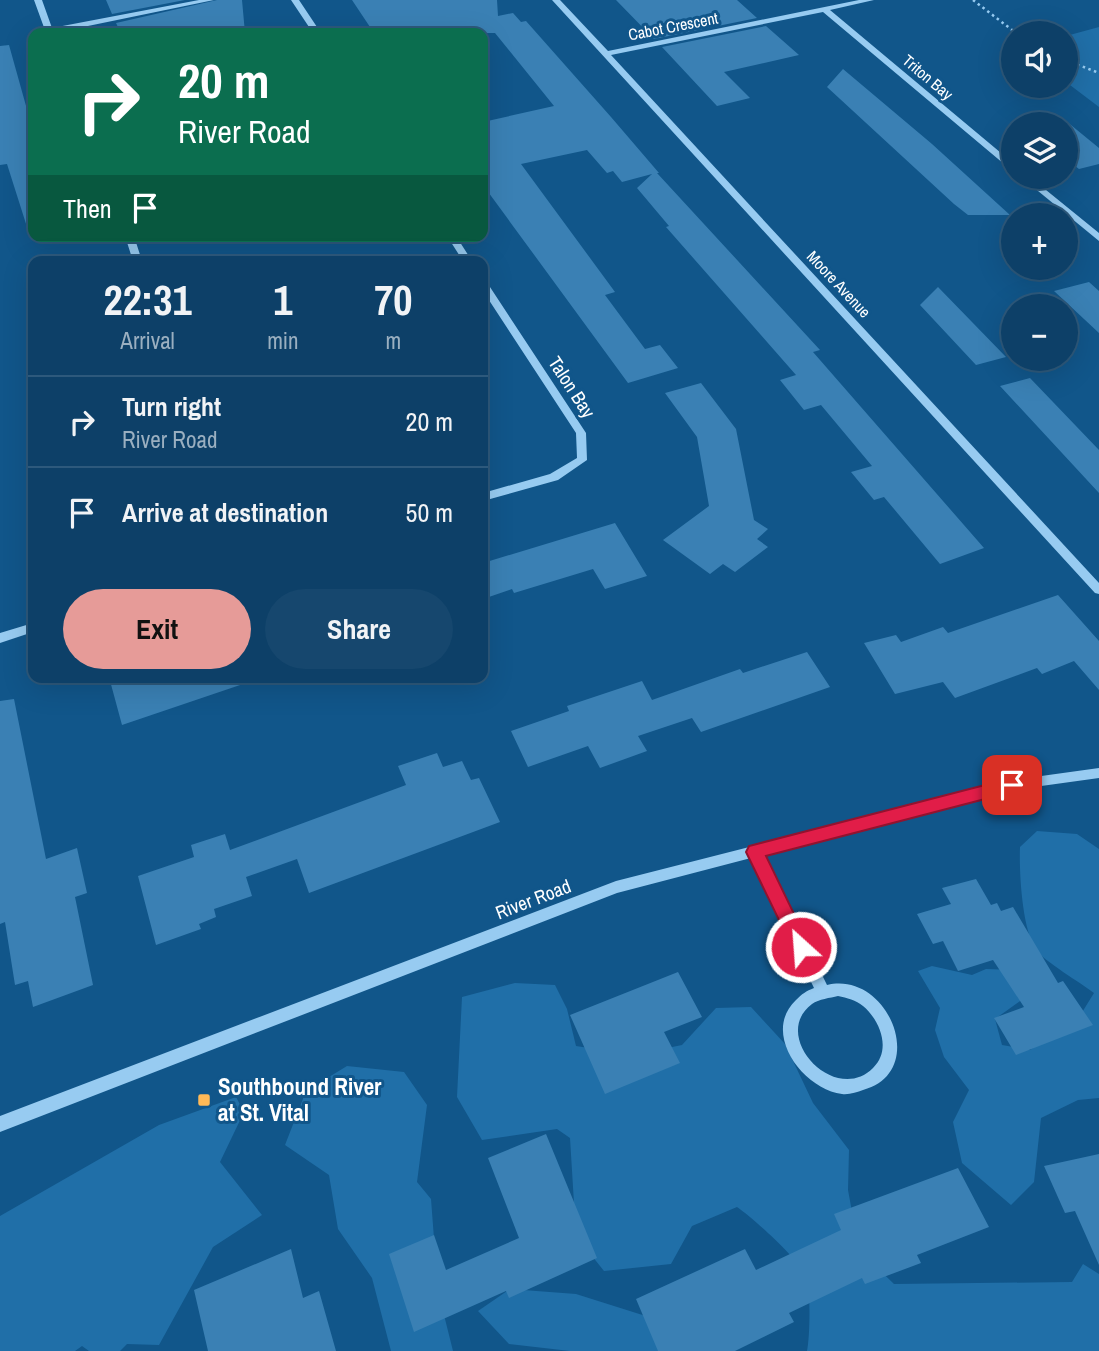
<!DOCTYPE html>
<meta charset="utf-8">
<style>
:root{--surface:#0d4068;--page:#16476e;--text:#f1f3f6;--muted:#9aafc0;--line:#2d597c;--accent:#e69b98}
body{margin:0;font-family:"Archivo Narrow",sans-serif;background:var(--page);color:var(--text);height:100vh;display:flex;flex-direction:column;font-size:26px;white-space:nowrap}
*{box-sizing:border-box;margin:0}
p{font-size:23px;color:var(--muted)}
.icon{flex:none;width:38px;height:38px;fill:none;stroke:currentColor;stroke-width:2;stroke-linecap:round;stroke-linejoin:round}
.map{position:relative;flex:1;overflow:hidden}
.panel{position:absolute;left:28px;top:256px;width:460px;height:427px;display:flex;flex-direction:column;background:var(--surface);border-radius:14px;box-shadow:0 7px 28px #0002,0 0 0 2px var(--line)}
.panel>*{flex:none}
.guide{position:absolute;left:28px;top:28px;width:460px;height:214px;border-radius:14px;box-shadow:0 7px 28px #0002,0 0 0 2px var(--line);background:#0b6e4f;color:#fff;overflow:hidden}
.buttons{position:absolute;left:1001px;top:21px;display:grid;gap:14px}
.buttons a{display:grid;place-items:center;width:77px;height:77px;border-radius:50%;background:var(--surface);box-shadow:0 7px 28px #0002,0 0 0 2px var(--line);font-size:35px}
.pin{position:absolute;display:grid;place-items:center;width:60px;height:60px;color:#fff;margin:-30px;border-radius:14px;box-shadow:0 4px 10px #0006}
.me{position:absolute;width:77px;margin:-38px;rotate:334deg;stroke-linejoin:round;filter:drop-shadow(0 0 5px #0008)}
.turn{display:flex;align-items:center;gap:24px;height:147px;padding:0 35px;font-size:32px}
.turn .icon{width:91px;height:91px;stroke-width:2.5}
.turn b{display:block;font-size:49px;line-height:60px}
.then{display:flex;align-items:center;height:66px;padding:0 35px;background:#0003;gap:14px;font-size:26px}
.eta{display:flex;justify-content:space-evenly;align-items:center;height:119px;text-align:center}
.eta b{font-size:42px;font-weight:700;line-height:49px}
.cta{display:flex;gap:14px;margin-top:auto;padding:14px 35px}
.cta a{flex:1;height:80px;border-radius:42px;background:var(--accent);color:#111;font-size:28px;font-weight:700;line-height:80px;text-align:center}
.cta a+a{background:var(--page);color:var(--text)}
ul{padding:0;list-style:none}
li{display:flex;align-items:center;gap:21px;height:91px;padding:0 35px;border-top:2px solid var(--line)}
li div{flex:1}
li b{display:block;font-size:26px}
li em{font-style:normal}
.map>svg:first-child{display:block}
.green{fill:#206fa8}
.building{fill:#3a80b4}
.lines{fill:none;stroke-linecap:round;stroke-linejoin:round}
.path{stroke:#97cbf1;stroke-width:2.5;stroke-dasharray:2.5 3.5;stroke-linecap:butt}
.minor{fill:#97cbf1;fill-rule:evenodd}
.route{fill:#e11d48;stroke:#92132f;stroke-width:2}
.poi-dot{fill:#ffb957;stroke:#11568a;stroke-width:2.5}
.labels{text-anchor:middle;stroke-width:6;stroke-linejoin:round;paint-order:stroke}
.far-street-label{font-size:16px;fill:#fff;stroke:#11568a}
.street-label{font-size:19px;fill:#fff;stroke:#11568a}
.near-poi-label{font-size:23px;font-weight:bold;fill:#fff;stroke:#11568a;text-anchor:start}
</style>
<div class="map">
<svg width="1099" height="1351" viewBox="0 0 1099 1351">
<rect width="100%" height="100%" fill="#11568a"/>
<!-- green -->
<path class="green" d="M 1099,27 L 1099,107 L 1066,82 L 1066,36 Z
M 1037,831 L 1077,834 L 1099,849 L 1099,1098 L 1078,1100 L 1041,1118 L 1034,1182 L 1011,1205 L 962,1163 L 953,1122 L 969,1090 L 944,1057 L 935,1030 L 940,1008 L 918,971 L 932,966 L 972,975 L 986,969 L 1016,970 L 1027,996 L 995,1019 L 1002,1045 L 1030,1050 L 1081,1014 L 1094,993 C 1081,983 1044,961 1036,950 C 1022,929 1019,872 1020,847 Z
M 515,983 L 555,985 L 567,1009 L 576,1046 L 633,1055 L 682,1045 L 716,1008 L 751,1007 L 785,1044 L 813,1103 L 849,1150 L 848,1190 L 859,1250 L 894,1284 L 1072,1282 L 1083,1264 L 1099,1274 L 1099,1351 L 807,1351 C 810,1337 811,1287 806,1275 C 797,1258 753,1218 737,1207 L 692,1226 L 671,1264 L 604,1271 L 576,1236 L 570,1138 L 557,1129 L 482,1140 L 457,1097 L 462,997 Z
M 347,1066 L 404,1072 L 427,1105 L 417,1182 L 431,1199 L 438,1291 L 453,1351 L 391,1351 L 372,1278 L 338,1229 L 329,1175 L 285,1145 L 306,1091 Z
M 236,1097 L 244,1112 L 220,1162 L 262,1215 L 213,1247 L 159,1345 L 127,1344 L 120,1351 L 89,1351 L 82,1346 L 75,1351 L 0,1351 L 0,1216 L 159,1125 Z
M 510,1289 L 576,1294 L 652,1318 L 704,1351 L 570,1351 L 509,1344 L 478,1311 Z"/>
<!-- building -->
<path class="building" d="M 106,0 L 185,0 L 112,14 Z
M 217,0 L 242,0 L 245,33 L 121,33 L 116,23 Z
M 352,0 L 497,0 L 498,16 L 513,13 L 521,22 L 526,21 L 611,117 L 659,173 L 657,173 L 820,350 L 813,352 L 984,548 L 940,564 L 884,497 L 874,500 L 851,472 L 872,466 L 821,405 L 804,410 L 780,380 L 796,375 L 666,227 L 669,226 L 637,188 L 652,174 L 622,182 L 613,171 L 607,173 L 587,150 L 521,164 L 615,292 L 605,295 L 645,349 L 660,345 L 678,368 L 628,383 L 483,185 L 483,122 L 554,106 L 495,33 L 374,33 Z
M 616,0 L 737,0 L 757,18 L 654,39 Z
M 766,26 L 799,55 L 724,72 L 750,98 L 717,106 L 662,47 Z
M 9,45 L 28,113 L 33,112 L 33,226 L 27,227 L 7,164 L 0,165 L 0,46 Z
M 843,69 L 932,144 L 1010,215 L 968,215 L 954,204 L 827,87 Z
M 1066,121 L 1099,148 L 1099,164 L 1079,169 L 1066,159 Z
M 1089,282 L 1099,291 L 1099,333 L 1054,291 Z
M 938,287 L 1006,357 L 976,365 L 920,305 Z
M 1030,378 L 1099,450 L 1099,493 L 1000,386 Z
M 701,383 L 736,429 L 754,520 L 768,529 L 757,539 L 768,547 L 735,572 L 723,564 L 710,574 L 663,540 L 709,506 L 697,437 L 665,393 Z
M 615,523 L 647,576 L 605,589 L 593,569 L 514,593 L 512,589 L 483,599 L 483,563 Z
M 1058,595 L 1099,641 L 1099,690 L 1074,661 L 1042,674 L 1037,668 L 955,698 L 943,682 L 895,694 L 864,643 L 896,635 L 901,642 L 943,627 L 948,633 Z
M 807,652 L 830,687 L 701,732 L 692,718 L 638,736 L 647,751 L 600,768 L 588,746 L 528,767 L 511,731 L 569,711 L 567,706 L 642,681 L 652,700 L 740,669 L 743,673 Z
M 109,677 L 245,677 L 246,683 L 122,725 Z
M 14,699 L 46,859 L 77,848 L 87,893 L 75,897 L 93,985 L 33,1007 L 28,981 L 15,985 L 5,922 L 0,924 L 0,701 Z
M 437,753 L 443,767 L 462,761 L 471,780 L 479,778 L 500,822 L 309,893 L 297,859 L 246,877 L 252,896 L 214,909 L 216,917 L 199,924 L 201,929 L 156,945 L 138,876 L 194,857 L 191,845 L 225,834 L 230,850 L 406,785 L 398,766 Z
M 976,879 L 991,905 L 997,903 L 1001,911 L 1013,907 L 1058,983 L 1063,981 L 1093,1025 L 1016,1055 L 994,1018 L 1024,1007 L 993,960 L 958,971 L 943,941 L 933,944 L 917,914 L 951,904 L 942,888 Z
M 678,972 L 702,1017 L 664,1032 L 680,1063 L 605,1094 L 570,1015 Z
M 546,1134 L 597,1258 L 509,1298 L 506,1291 L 414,1332 L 389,1254 L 434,1235 L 446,1270 L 519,1238 L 488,1158 Z
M 1099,1154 L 1099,1265 L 1075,1211 L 1065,1213 L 1044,1166 Z
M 958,1168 L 989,1227 L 917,1255 L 921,1263 L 865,1284 L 862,1278 L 789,1313 L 794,1322 L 735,1351 L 658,1351 L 636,1299 L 745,1249 L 756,1270 L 841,1230 L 834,1214 Z
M 291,1249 L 303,1298 L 319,1291 L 336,1351 L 208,1351 L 194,1290 Z"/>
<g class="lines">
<!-- path -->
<path class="path" d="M 973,0 L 1016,33
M 1066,60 L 1099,73"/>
<!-- minor -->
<path class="minor" d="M 34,0 L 42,0 L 52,28 L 199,0 L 214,0 L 54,33 L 46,33 Z
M 291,0 L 299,0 L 321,33 L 313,33 Z
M 552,0 L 560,0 L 608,51 L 859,0 L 874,0 L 830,10 L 1013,163 L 1013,169 L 1010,169 L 823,12 L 611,55 L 1099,583 L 1099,594 L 1095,593 Z
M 1021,177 L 1030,177 L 1099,233 L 1099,241 Z
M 125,236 L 134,236 L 142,261 L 133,261 Z
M 447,236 L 456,236 L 472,261 L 463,261 Z
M 483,281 L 488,284 L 586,433 L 587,460 L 558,480 L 483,501 L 483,493 L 550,474 L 577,458 L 576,433 L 483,291 Z
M 33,623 L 33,632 L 0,643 L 0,633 Z
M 1099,768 L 1099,778 L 1012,790 L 763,855 L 827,985 C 888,970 930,1072 863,1090 C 857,1092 849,1095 842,1094 C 803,1089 761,1033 796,1000 C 802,994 806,991 814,988 L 751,858 L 617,893 L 0,1132 L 0,1116 L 616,881 L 1012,780 ZM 838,996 C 847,998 856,1000 863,1006 C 880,1020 892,1050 873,1068 C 835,1106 769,1036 812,1004 C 819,999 830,998 838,996 Z"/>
</g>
<!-- route -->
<path class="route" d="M 1012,778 L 1018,780 L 1021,785 L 1018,790 L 1012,792 L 766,856 L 810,947 L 808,953 L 801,955 L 795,953 L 746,852 L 749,846 Z"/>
<!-- markers -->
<rect class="poi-dot" x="197" y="1093" width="14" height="14" rx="3.5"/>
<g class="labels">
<!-- far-street labels -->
<g class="far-street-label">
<text transform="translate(673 26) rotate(-11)" y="6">Cabot Crescent</text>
<text transform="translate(928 77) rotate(40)" y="6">Triton Bay</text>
<text transform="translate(839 284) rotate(47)" y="6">Moore Avenue</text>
</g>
<!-- street labels -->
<g class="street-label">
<text transform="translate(572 387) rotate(57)" y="7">Talon Bay</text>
<text transform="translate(533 899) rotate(-21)" y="7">River Road</text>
</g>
<!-- near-poi labels -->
<g class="near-poi-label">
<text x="218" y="1095">Southbound River<tspan x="218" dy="26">at St. Vital</tspan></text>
</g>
</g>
</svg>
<div class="buttons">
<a><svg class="icon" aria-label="sound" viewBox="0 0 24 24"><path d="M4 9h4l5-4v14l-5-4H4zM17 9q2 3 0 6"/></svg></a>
<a><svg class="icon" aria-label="layers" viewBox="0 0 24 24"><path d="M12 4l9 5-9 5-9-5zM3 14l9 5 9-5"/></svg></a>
<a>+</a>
<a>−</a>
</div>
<div class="pin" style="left:1012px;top:785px;background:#d93025"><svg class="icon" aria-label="arrive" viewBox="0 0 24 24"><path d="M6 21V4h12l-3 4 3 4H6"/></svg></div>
<svg class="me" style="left:801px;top:947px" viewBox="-20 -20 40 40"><circle r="17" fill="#e11d48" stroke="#fff" stroke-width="3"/><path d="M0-11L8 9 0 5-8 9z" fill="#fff"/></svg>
<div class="guide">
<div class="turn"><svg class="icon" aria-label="right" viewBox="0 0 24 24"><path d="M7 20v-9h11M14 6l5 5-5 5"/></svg><div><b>20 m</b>River Road</div></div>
<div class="then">Then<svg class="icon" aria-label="arrive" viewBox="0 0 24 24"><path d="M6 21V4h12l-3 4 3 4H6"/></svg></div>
</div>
<section class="panel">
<div class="eta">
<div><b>22:31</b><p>Arrival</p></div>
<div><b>1</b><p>min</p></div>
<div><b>70</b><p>m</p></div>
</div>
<ul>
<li><svg class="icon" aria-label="right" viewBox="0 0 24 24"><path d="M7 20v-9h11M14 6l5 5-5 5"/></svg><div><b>Turn right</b><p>River Road</p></div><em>20 m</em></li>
<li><svg class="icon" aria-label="arrive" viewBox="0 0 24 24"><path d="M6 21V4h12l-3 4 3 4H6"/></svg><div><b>Arrive at destination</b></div><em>50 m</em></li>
</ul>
<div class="cta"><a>Exit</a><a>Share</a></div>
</section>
</div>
